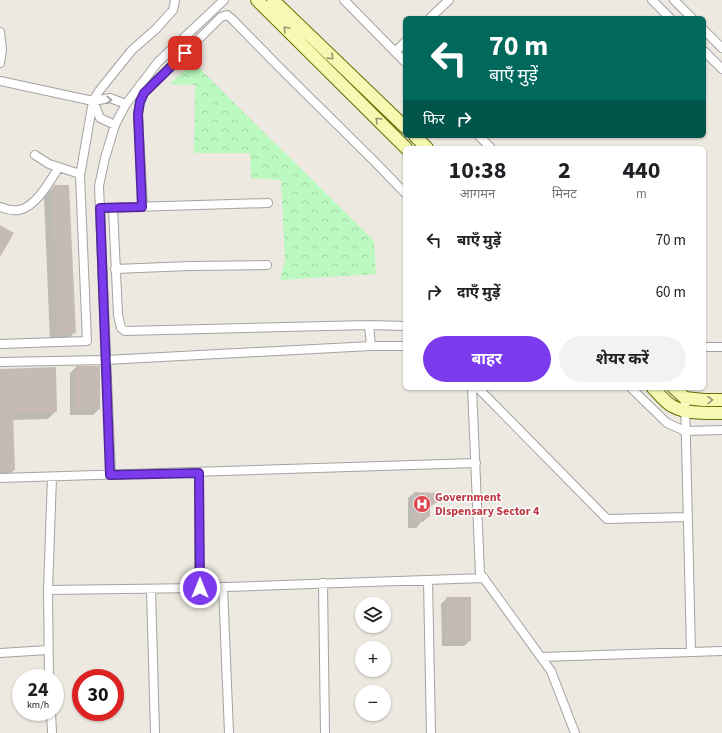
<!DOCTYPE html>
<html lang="hi">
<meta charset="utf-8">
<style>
:root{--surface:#fff;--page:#f2f2f2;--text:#202124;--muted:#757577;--accent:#7c3aed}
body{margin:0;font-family:"Source Sans 3","Noto Sans Devanagari",sans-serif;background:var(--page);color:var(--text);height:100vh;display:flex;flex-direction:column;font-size:15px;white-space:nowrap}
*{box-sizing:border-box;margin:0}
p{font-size:13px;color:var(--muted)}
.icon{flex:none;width:22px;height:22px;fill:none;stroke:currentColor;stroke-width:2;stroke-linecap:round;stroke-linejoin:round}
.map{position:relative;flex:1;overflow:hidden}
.sheet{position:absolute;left:403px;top:146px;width:303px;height:244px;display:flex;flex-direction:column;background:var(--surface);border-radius:6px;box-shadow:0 1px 3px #0004}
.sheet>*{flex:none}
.banner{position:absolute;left:403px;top:16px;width:303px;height:122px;border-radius:6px;box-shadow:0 1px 3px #0004;background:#00695c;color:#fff;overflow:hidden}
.tools{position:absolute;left:355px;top:597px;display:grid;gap:8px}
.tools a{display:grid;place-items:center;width:36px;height:36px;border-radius:50%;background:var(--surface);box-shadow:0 1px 3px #0004;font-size:20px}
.speed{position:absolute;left:12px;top:669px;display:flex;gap:8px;font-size:20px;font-weight:700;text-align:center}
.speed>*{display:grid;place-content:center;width:52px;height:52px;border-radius:50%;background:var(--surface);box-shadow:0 1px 3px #0004;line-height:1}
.speed small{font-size:10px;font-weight:400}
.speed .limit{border:6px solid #d22;background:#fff;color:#111}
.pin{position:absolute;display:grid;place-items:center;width:34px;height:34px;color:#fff;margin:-17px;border-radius:8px;box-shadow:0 2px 6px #0006}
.me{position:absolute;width:44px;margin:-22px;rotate:0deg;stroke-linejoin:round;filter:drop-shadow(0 0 3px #0008)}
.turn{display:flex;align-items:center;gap:14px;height:84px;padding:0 20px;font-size:18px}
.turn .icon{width:52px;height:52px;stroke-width:2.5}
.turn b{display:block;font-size:28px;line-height:34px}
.then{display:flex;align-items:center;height:38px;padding:0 20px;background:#0003;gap:8px;font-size:15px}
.eta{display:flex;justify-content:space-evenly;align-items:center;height:68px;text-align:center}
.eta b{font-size:24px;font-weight:700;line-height:28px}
.cta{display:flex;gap:8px;margin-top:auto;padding:8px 20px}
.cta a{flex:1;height:46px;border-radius:24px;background:var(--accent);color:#fff;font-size:16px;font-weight:700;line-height:46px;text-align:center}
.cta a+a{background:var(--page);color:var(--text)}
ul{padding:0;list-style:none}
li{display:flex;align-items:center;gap:12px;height:52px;padding:0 20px}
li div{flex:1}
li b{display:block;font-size:15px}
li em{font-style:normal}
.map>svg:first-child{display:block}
.park{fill:url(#park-crowns)}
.shadow{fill:#0003}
.building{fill:#c5bbb4}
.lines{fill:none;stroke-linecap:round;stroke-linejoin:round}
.street-casing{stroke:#a3a3a3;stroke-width:10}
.secondary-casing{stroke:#677104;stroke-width:14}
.street{stroke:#fff;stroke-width:8}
.secondary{stroke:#f7f9b3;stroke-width:12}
.oneway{stroke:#94966f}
.oneway2{stroke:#999}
.route-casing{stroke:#51269a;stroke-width:10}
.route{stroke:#7c3aed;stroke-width:7}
.labels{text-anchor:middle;stroke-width:3;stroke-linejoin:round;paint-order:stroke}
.health-label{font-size:12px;font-weight:bold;fill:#be3a42;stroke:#fff;text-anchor:start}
</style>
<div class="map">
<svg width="722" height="733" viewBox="0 0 722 733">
<defs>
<pattern id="park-crowns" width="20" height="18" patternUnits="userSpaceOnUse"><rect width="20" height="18" fill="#bcf9c0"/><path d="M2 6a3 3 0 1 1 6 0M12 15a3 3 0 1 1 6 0" fill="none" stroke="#a1d5a4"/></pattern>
</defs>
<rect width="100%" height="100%" fill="#ede9e1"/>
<!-- park -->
<path class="park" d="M 193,62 L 374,241 L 376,274 L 280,280 L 285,261 L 281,180 L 251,178 L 250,153 L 194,153 L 195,85 L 170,84 Z"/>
<!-- shadow -->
<path class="shadow" d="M 54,186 L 75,332 L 67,340 L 50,341 L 44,197 Z
M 76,367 L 99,409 L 93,415 L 70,415 L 70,373 Z
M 0,370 L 56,411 L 48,419 L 12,420 L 14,470 L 6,478 L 0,478 Z
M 414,493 L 436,494 L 436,502 L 429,508 L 429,516 L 423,522 L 421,522 L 416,528 L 408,528 L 408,498 Z
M 447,598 L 470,640 L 464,646 L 442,646 L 441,604 Z"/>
<!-- building -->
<path class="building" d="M 54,185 L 69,185 L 76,333 L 58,334 L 52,189 Z
M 0,225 L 14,233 L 0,257 Z
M 76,366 L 100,366 L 100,409 L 76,410 Z
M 56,367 L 57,412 L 13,413 L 15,470 L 0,471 L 0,369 Z
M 414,492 L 437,493 L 437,503 L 430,503 L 430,517 L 423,517 L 423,522 L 413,522 Z
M 446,597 L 471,597 L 471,641 L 447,641 Z"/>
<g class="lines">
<defs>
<path id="street" d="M 344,0 L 405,62
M 652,0 L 670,18
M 674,0 L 692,18
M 430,18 L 449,0
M 704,30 L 722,48
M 0,32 L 2,50 L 0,63
M 704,51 L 722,69
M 395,52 L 405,42
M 0,81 L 93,101 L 110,98 L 126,104
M 93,101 L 100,118 L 115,125
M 479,136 L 491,148
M 35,155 L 49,164 L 80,174
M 0,207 C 5,209 13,211 19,210 C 36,207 50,181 59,167
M 143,207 L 138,115 L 140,102 L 144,93 L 221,17 L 227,15 L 232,19 L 285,73 L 374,161 L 405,193
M 100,208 L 268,203
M 113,208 L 118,315 L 121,328 L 125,331 L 369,325 L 405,326
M 115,269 L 190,266 L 267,265
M 369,325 L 371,346
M 0,344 L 87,341 L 80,176 L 93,101 L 99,91 L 132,50 L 156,29 L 173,10 L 175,0
M 704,347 L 722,347
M 0,362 L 106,360 L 371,346 L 405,346
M 472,388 L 480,573 L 551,671 L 575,733
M 478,388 L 607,519 L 688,517
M 631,388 L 667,423 L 685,431 L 722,430
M 685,398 L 691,652
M 199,473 L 199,588
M 111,475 L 99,186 L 105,158 L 115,125 L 126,104 L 158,62 L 224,0
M 0,478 L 476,463
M 428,580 L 431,733
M 323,583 L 325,733
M 223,587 L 229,733
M 151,589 L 155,733
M 48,590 L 199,588 L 484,578
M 0,653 L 48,650
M 541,657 L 722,651
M 49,678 L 48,590 L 52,477
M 51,712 L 52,733"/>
<path id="secondary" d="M 257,0 L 406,148
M 273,0 L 405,127
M 415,136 L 427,148
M 653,388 C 659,394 665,402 672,406 C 687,414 705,413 722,413
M 674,388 L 685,398 L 704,400 L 722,400"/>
</defs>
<!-- street casing -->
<use href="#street" class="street-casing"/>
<!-- secondary casing -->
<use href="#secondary" class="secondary-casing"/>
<!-- street -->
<use href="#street" class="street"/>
<!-- secondary -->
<use href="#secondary" class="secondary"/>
</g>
<!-- one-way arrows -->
<defs><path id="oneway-chevron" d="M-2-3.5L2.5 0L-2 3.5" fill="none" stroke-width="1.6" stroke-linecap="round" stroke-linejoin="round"/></defs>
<g class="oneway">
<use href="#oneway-chevron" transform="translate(286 29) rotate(-135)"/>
<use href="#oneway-chevron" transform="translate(331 57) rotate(44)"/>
<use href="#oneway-chevron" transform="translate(378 120) rotate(-135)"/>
<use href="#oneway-chevron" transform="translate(710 400) rotate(-1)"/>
</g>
<use class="oneway2" href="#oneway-chevron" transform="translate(109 100) rotate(4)"/>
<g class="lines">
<defs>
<path id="route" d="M 185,53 L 144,93 L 140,102 L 138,114 L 142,207 L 100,208 L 110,475 L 199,473 L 200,588"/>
</defs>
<!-- route casing -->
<use href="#route" class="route-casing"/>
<!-- route -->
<use href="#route" class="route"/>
</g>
<!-- icons -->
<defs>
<symbol id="hospital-disc" viewBox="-11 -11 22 22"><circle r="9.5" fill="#e0444e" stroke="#fff"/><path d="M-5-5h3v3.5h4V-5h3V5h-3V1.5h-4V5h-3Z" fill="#fff"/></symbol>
</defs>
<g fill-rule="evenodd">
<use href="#hospital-disc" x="412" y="494" width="20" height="20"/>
</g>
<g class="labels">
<!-- health labels -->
<g class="health-label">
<text x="435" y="501">Government<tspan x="435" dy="14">Dispensary Sector 4</tspan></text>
</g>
</g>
</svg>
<div class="tools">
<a><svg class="icon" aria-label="layers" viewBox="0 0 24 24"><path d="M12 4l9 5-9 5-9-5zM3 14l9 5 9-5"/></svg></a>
<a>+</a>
<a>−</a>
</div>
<div class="speed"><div>24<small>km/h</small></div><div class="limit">30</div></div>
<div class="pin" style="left:185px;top:53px;background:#d93025"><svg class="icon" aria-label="arrive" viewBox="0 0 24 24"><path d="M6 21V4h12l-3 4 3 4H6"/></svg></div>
<svg class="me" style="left:200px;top:588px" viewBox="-20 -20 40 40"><circle r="17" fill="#7c3aed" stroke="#fff" stroke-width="3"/><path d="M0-11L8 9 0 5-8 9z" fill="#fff"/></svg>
<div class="banner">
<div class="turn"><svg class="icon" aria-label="left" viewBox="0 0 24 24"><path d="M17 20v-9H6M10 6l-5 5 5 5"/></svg><div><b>70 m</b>बाएँ मुड़ें</div></div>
<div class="then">फिर<svg class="icon" aria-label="right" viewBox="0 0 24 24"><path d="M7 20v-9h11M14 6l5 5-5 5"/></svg></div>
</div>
<section class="sheet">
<div class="eta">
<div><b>10:38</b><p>आगमन</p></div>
<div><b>2</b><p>मिनट</p></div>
<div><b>440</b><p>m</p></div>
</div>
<ul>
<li><svg class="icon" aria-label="left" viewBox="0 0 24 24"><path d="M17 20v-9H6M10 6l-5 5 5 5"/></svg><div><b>बाएँ मुड़ें</b></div><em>70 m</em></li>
<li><svg class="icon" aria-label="right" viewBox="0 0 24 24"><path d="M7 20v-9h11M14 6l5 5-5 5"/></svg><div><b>दाएँ मुड़ें</b></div><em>60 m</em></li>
</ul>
<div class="cta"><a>बाहर</a><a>शेयर करें</a></div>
</section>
</div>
